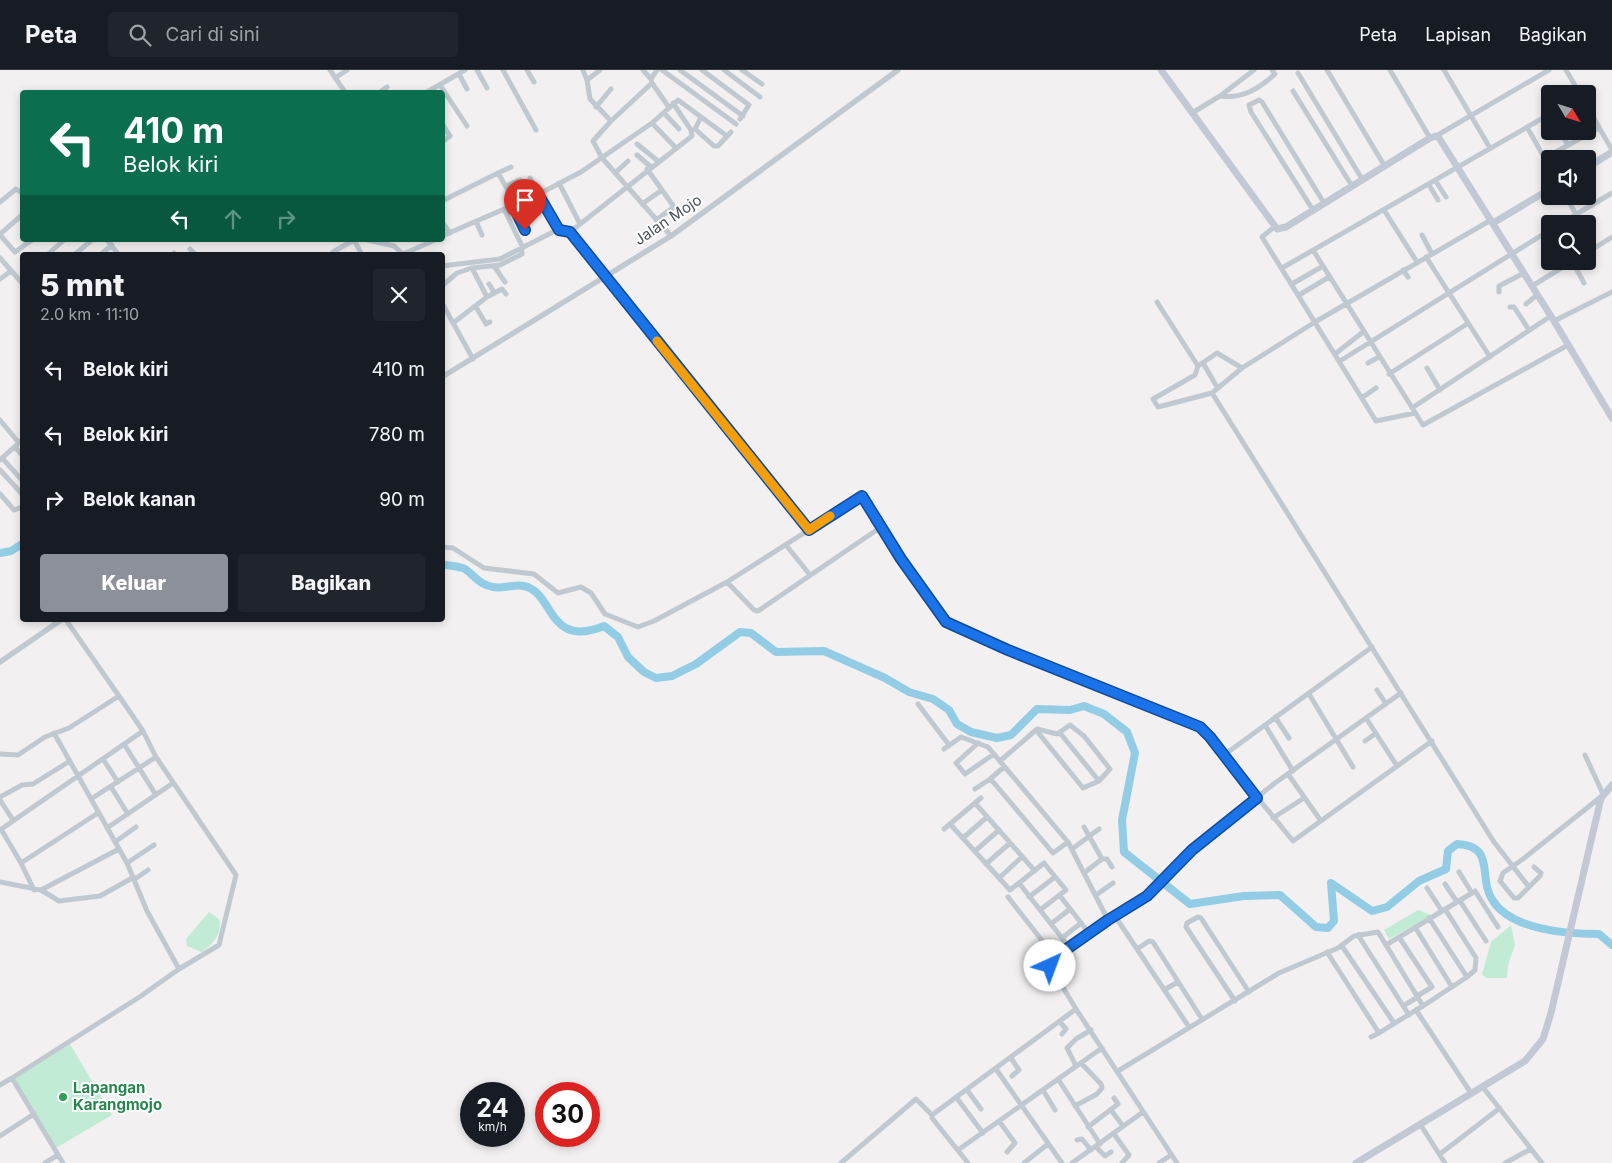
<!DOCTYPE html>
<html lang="id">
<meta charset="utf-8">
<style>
:root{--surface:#171b24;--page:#20242c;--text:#f1f3f6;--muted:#9ea1a6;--line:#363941;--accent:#8c9099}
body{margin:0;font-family:Inter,sans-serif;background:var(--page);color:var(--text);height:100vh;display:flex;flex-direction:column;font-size:19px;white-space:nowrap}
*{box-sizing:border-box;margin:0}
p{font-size:16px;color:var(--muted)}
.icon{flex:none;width:28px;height:28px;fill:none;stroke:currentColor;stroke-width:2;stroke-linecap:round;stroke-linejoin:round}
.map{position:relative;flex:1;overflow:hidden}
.side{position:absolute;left:20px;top:182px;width:425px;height:370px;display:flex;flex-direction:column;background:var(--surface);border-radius:5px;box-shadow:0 2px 8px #0003}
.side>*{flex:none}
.hud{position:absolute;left:20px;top:20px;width:425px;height:152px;border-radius:5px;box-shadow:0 2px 8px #0003;background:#0b6e4f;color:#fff;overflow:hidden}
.needle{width:32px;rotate:128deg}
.fabs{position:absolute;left:1541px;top:15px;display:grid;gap:10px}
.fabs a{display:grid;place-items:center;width:55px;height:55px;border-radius:5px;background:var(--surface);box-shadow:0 2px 8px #0003;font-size:25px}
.speed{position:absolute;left:460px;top:1012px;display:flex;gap:10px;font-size:25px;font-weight:700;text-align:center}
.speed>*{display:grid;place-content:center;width:65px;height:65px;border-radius:50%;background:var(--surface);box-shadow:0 2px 8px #0003;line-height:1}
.speed small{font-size:12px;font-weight:400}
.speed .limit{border:8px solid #d22;background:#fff;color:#111}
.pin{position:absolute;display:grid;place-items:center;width:42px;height:42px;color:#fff;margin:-51px -21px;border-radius:50% 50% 50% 0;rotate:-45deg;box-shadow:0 0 5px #0007}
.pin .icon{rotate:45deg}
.me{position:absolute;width:55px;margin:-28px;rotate:43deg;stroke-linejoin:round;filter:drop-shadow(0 0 4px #0008)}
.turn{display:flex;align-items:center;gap:18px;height:105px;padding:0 20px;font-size:22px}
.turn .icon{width:65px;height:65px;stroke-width:2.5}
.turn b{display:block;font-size:35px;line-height:42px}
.lanes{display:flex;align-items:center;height:48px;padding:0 20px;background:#0003;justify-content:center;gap:25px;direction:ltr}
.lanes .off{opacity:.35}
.round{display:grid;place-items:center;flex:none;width:52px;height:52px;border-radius:5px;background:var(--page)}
.headline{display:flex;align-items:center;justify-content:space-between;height:85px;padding:0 20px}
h1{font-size:30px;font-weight:800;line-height:38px}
.button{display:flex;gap:10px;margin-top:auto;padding:10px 20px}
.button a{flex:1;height:58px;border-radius:5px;background:var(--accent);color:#fff;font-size:20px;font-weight:800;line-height:58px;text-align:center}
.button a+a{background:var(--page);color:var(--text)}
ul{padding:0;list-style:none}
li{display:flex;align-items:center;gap:15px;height:65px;padding:0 20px}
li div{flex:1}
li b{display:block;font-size:19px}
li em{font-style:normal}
header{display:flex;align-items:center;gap:30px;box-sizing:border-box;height:70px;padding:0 25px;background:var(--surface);border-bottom:1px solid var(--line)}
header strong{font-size:24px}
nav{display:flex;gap:28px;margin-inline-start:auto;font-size:18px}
.search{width:350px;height:45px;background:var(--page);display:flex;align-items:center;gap:12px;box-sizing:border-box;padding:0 18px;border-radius:5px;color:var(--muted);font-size:19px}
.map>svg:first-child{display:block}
.green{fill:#c2ebd6}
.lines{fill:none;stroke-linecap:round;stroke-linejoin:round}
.river{stroke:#93cce5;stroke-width:8}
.minor{stroke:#c1c9d0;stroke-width:5}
.tertiary{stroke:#c1c9d0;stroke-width:5.5}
.secondary{stroke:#c2c9d5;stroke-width:7}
.route-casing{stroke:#114b97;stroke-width:12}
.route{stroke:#1a73e8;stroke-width:9}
.slow{stroke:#f59e0b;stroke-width:9}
.leisure-dot{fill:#2e9e5b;stroke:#fff;stroke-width:2}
.labels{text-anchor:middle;stroke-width:4;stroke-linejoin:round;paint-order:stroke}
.street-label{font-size:15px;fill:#49515b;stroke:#fff}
.leisure-label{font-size:15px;font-weight:bold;fill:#27864d;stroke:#fff;text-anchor:start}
</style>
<header>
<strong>Peta</strong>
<div class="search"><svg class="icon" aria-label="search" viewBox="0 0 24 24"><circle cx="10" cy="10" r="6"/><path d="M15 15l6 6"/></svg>Cari di sini</div>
<nav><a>Peta</a><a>Lapisan</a><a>Bagikan</a></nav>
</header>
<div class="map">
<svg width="1612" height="1093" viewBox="0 0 1612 1093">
<rect width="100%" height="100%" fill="#f2f0f0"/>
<!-- green -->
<path class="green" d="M 1418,840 L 1431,845 L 1389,869 L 1384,860 Z
M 209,842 L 219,849 C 223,863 213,874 202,882 L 187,876 L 186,869 Z
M 1511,855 L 1515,875 L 1508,895 L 1507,908 L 1486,908 L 1482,904 L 1491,872 Z
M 70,974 L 112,1045 L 56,1078 L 14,1009 Z"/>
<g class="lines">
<!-- river -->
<path class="river" d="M 0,483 L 11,481 L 22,474
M 442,494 C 449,496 459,496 465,499 C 475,506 480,515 493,517 C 503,519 514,514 524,516 C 555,523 547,579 604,556 L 618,567 L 628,587 L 644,602 L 656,608 L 672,606 L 696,594 L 740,562 L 751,563 L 776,582 L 824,581 L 885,608 L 909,622 L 933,629 L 949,640 L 957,654 L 971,662 L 997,668 L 1011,665 L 1037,639 L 1070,640 L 1084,636 L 1104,644 L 1127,662 L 1135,683 L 1122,750 L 1124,782 L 1190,834 L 1244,826 L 1280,825 L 1316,857 L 1328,858 L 1334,851 L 1331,813 L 1372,841 L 1387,837 L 1419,811 L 1446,799 L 1448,781 L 1457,774 C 1497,776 1477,808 1493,831 C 1512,860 1567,864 1599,864 L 1612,875"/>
<!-- minor -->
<path class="minor" d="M 330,0 L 345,22
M 477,0 L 487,18
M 503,0 L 536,60
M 527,0 L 534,12
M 583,0 L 587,10 L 590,29 L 611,51
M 643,0 L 651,9
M 657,0 L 651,9 L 652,13 L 668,36
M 662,0 L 736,54
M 680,0 L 743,46
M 702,0 L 749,35 L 740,49
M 724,0 L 760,27
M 742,0 L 762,14
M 1327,0 L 1384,95
M 1390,0 L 1430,68
M 1444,0 L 1490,78
M 1566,0 L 1580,24
M 1298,3 L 1362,109
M 459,4 L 467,19
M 335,8 L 347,0
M 587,10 L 600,0
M 652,13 L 611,51 L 593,71 L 602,88 L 671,166
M 440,15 L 467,56
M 1293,21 L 1352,116
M 380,22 L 387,17
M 427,22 L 465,0
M 1220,26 C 1242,29 1259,19 1275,4 L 1272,0
M 596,37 L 611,19
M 1588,38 L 1612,80
M 664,43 L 679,59
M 1192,43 L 1220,26 L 1254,0
M 701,47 L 695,59 L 714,76 L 718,76 L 731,62
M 652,53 L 675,77
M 442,54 L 450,66 L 442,72
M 1527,57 L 1550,98
M 1560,61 L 1568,75
M 1436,66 L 1549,0
M 637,74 L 658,91
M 637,85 L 651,97
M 1581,85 L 1583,89
M 1545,88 L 1599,58
M 647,99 L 662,120
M 498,103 L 511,97
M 615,103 L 628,91
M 530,108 L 559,160
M 1435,110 L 1446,127
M 559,113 L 580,154
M 1429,115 L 1438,130
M 506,116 L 520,110
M 1566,126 L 1581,154
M 442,131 L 498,103 L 516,134
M 0,132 L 16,119 L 22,123
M 642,134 L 662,120 L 674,137 L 656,150
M 513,135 L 525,160
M 504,139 L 523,178
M 1313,140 L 1251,42 L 1249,35 L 1259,30 L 1262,32 L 1324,133
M 1384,140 L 1417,192
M 476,151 L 482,165
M 442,152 L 450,163
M 1560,154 L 1612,123
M 1274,157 L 1262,167 L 1376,351 L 1415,343
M 570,162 L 809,460
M 570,162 L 692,66 L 691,60 L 673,33
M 0,164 L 22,145
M 0,165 L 15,182 L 32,170
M 1422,165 L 1432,184
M 442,166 L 539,124 L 581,102 L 652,53 L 678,30 L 727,66
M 1588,166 L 1594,178
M 107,170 L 119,185
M 354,170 L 362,185
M 368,170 L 394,176 L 403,184
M 190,179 L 196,185
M 1313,180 L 1423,355 L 1568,275
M 1588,182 L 1612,167
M 174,183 L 176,185
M 47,185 L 64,170
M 74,185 L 92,170
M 100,185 L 112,175
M 331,185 L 333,182 L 354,170
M 401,185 L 435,170
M 1426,187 L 1490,287
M 0,188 L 22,213
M 1572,191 L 1584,213
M 442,196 L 500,189 L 555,161 L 564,160 L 570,162
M 494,196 L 505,212
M 472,198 L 500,195 L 522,184 L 522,182
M 1282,198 L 1550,44
M 1403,200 L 1408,207
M 0,209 L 11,201
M 489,214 L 494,222
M 1292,214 L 1323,196
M 442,216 L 457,203 L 472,198 L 487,227 L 453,253
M 1532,216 L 1573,191
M 1499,222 L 1499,216 L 1524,203
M 1299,225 L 1329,207
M 487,227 L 502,219 L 506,224
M 1157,232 L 1198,296
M 442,233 L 473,289
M 1526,234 L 1537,225
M 476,237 L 486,254 L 490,252
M 1510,237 L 1514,237 L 1529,260
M 1554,251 L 1612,222
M 1335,284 L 1363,262
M 1340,291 L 1550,160
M 1203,293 L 1217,317
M 1368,293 L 1379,287
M 1242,298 L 1217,283 L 1198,296 L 1195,305 L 1153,329 L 1158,337 L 1212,323 L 1242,298 L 1315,252 L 1491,150
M 1427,298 L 1440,320
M 1389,304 L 1467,254
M 1212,323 L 1494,772 L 1529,817
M 1363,327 L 1376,318
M 1412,338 L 1551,246
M 0,350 L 19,373
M 15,377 L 22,385
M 2,388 L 22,410
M 0,390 L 22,370
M 0,400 L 22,424
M 0,424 L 14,440 L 22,437
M 786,475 L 810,505
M 442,477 L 453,478 L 484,498 L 534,504 L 558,523 L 581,517 L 591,523 L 605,544 L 638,557 L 654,551 L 727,512 L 862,426 L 901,489 L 946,552 L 1008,580 L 1200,657 L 1293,771 L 1432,671
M 727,512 L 754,540 L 758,541 L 881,457
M 1377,620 L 1386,634
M 1309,624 L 1353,697
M 918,634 L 949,675
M 1275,647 L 1289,668
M 1366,648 L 1397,696
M 1265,655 L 1293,701
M 1060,663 L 1099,711
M 1365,671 L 1375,664
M 978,673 L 956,693 L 965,704 L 994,684
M 124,674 L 156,725
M 944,679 L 961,667 L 988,677 L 1068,772 L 1108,850
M 0,684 L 18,685 L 45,667 L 69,658 L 119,626 L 66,550
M 1224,685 L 1372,577
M 1585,685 L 1603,724
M 156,687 L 236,805 L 219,875 L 179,899
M 103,689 L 118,712
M 1000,691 L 1036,660 L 1037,659 L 1057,664 L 1070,655 L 1084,666 L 1110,699 L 1099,711 L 1083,718 L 1036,660
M 1004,697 L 990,709 L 994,713 L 1053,783 L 1068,772
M 1288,704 L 1321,751
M 111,717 L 128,744
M 975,719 L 990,709
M 0,727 L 22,715 L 33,714 L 70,691
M 91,729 L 156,687 L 143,661
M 0,730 L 13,750
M 975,733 L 1035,801
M 1273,748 L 1304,728
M 950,754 L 1010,820 L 1019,813 L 1069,877
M 1084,757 L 1102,789 L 1084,803
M 107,758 L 173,713
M 1,759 L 21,793 L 98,743
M 944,759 L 981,728
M 0,760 L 143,661 L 119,626
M 963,768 L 987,747
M 115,772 L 136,757
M 1072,779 L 1099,759
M 975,781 L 999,760
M 1102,789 L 1107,789 L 1112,797
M 21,793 L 34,820
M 127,793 L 154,775
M 986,794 L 1010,773
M 1534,797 L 1541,803 L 1540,806 L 1518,828 L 1514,828 L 1500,811 L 1503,803 L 1523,789 L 1602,726
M 999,808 L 1022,787
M 135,809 L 148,800
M 0,812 L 41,820 L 59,831 L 100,826 L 134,807
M 1019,813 L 1044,793 L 1066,820 L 1040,840
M 1445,814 L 1457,832
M 1427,818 L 1442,841
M 41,820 L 119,779
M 1472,823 L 1475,821 L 1498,857
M 1096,825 L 1113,813
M 1060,826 L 1089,863
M 1008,827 L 1055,887
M 1029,827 L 1055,807
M 1460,831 L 1486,871
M 1445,839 L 1476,888 L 1475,900 L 1467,907
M 1115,846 L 1187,954
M 1051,854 L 1070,839
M 1415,857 L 1452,917
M 1358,865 L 1409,945
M 1399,867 L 1432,917 L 1417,926
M 1062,868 L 1081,853
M 1386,875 L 1423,936 L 1416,940 L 1471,1023
M 1342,876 L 1394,953
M 1137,879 L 1149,871 L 1153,872 L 1200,946
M 1327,882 L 1379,963 L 1416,940
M 1164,920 L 1178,912
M 1235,931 L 1186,857 L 1187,853 L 1198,847 L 1201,848 L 1249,922
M 1403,936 L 1418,927
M 1423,936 L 1467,907 L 1429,848
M 1076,939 L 1177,1093
M 1060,952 L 1066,959 L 1062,964
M 1371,967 L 1379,963
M 1011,988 L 1019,1000 L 1012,1006
M 1076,996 L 1067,978 L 1076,969 L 1091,960
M 996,999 L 1062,1093
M 1118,1001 L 1279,903 L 1338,878 L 1354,866 L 1378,862 L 1386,875 L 1472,823 L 1459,802
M 12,1008 L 141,926 L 179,899 L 147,841 L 127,793 L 54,663
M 1058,1009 L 1100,1074
M 0,1015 L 12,1008 L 63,1093
M 1482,1016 L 1542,1093
M 967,1020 L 981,1039
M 1043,1020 L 1055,1040
M 956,1027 L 983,1063
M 1075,1036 L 1097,1024 L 1102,1018 L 1101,1014 L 1081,993
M 1111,1040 L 1123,1056
M 999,1051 L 1015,1073 L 1007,1082
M 1420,1054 L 1445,1093
M 1088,1057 L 1118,1034 L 1114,1028
M 1114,1064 L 1129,1085 L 1122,1093
M 0,1066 L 34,1044
M 1077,1070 L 1082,1069 L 1091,1080
M 1096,1077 L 1105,1086 L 1111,1082
M 958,1080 L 1102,978
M 1440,1084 L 1500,1038
M 45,1093 L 58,1085
M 841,1093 L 916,1029 L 932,1045
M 968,1093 L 932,1048 L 932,1045 L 1076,939 L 1052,899 L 1051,890 L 1108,850 L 1147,827 L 1172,799 L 1216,760 L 1275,713 L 1401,623
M 1024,1093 L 1048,1074
M 1072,1093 L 1143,1042
M 1159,1093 L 1171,1085
M 1505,1093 L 1531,1079"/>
<!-- tertiary -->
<path class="tertiary" d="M 442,307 L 671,166 L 898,0
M 0,592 L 61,550"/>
<!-- secondary -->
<path class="secondary" d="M 1161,0 L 1277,159 L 1286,157 L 1430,68 L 1436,66 L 1439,68 L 1554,251 L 1612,348
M 1588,97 L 1612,82
M 1493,153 L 1550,119
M 1356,1093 L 1525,991 L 1543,969 L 1551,943 L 1601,728 L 1612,715"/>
</g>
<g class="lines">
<defs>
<path id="route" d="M 525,160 L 513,135 L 538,124 L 559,160 L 570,162 L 809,460 L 862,426 L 901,489 L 946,552 L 1008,580 L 1200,657 L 1210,667 L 1257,728 L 1192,780 L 1147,826 L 1108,850 L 1051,890 L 1050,896"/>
</defs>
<!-- route casing -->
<use href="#route" class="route-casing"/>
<!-- route -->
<use href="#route" class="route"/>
<!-- slow -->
<path class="slow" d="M 657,271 L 809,460 L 830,446"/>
</g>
<!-- markers -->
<circle class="leisure-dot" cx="63" cy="1027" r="5"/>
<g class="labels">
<!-- street labels -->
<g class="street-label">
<text transform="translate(668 150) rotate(-34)" y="5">Jalan Mojo</text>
</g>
<!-- leisure labels -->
<g class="leisure-label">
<text x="73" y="1023">Lapangan<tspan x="73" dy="17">Karangmojo</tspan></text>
</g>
</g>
</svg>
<div class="fabs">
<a><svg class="needle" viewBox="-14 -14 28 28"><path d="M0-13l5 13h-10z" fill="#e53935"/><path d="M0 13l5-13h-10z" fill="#9ea1a6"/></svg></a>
<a><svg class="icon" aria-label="sound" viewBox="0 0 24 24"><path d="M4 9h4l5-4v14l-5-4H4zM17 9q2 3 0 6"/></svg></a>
<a><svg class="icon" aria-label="search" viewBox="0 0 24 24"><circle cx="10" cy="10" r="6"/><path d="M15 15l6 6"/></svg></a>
</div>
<div class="speed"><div>24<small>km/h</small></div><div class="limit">30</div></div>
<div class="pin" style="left:525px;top:160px;background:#d93025"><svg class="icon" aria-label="arrive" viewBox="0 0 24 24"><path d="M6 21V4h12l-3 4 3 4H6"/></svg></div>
<svg class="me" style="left:1050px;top:896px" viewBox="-20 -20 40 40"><circle r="19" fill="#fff"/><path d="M0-13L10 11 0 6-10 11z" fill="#1a73e8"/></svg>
<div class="hud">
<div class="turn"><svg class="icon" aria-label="left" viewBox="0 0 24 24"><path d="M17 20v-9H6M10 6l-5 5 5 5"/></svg><div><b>410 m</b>Belok kiri</div></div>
<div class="lanes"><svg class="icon" aria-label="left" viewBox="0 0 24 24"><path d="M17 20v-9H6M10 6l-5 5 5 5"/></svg><svg class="icon off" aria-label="ahead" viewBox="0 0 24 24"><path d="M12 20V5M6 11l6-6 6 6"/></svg><svg class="icon off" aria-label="right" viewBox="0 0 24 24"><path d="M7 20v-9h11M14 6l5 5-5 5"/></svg></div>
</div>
<section class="side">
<div class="headline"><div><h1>5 mnt</h1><p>2.0 km · 11:10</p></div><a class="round"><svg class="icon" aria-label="close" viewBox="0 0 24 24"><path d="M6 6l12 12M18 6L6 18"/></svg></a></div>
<ul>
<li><svg class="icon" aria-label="left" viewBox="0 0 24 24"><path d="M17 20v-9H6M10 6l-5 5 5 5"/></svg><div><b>Belok kiri</b></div><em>410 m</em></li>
<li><svg class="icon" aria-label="left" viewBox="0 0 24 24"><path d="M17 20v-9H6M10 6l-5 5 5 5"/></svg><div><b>Belok kiri</b></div><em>780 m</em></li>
<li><svg class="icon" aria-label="right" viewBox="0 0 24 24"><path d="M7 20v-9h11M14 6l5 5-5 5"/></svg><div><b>Belok kanan</b></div><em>90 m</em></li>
</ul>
<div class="button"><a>Keluar</a><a>Bagikan</a></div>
</section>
</div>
